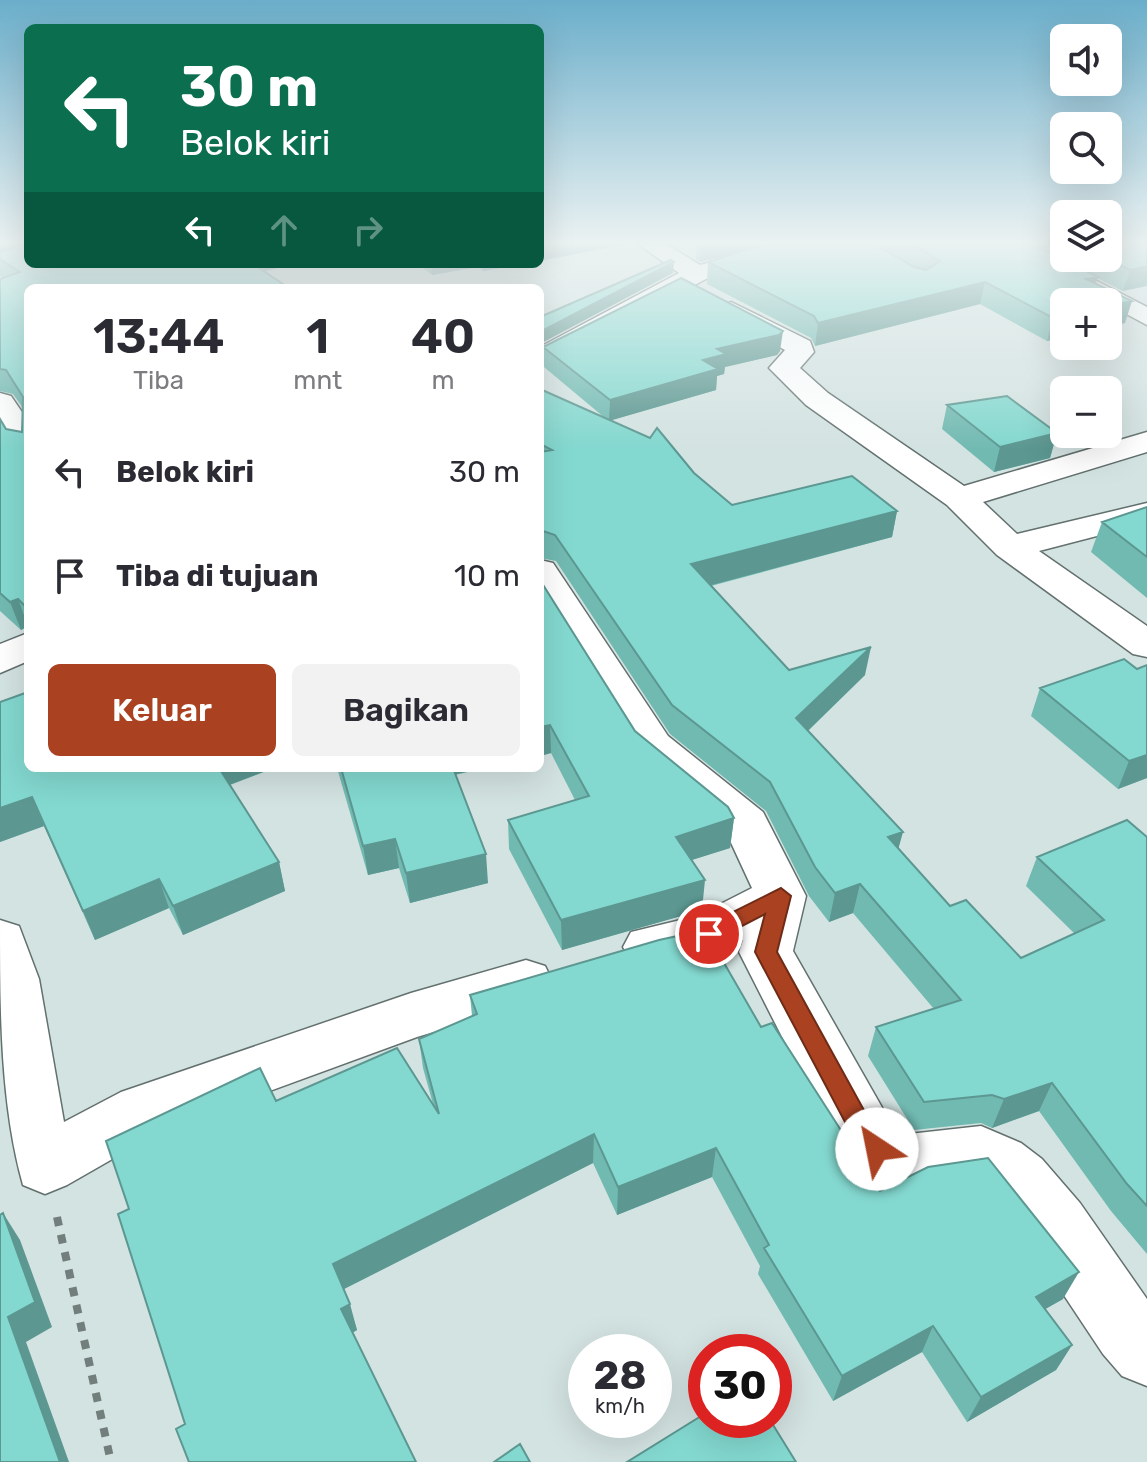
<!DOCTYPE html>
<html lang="id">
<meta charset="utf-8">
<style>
:root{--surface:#fff;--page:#f2f2f3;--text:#2b2b33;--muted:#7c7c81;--accent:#aa4222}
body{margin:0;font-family:Rubik,sans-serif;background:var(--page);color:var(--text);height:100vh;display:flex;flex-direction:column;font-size:30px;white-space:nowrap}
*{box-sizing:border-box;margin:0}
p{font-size:26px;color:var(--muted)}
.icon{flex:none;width:44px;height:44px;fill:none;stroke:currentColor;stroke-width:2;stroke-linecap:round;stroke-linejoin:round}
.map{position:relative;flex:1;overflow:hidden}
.sheet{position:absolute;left:24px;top:284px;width:520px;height:488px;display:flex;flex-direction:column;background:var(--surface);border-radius:12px;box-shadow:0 8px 32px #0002}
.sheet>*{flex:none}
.top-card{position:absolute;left:24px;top:24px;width:520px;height:244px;border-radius:12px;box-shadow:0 8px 32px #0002;background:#0b6e4f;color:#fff;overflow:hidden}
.controls{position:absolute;left:1050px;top:24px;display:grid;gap:16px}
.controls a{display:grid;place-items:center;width:72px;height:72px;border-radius:12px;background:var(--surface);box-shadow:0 8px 32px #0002;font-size:40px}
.speed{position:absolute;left:568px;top:1334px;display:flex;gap:16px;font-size:40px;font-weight:700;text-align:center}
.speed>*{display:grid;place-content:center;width:104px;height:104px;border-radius:50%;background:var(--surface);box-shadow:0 8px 32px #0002;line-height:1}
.speed small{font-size:20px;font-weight:400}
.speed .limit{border:12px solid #d22;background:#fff;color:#111}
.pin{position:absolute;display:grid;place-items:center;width:68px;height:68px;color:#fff;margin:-34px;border:4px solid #fff;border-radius:50%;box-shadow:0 2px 8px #0007}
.me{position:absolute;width:88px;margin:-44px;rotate:326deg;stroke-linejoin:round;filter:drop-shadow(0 0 6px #0008)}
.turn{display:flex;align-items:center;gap:28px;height:168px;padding:0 24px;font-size:36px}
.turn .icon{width:104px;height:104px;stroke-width:2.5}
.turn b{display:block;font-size:56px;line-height:68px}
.lanes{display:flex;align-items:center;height:76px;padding:0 24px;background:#0003;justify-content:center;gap:40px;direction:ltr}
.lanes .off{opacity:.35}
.eta{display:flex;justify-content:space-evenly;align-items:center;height:136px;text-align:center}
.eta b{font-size:48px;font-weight:600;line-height:56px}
.primary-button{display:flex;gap:16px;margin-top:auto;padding:16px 24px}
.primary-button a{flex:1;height:92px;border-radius:12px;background:var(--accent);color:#fff;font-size:32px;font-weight:600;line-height:92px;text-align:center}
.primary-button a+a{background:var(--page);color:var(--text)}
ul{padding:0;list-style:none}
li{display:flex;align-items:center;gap:24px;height:104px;padding:0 24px}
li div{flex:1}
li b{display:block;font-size:30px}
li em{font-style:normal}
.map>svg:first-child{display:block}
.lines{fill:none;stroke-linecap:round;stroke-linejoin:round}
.minor-casing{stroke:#62706e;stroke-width:3}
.path{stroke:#727e7c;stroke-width:8;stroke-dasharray:9 9;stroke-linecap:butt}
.minor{fill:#fff;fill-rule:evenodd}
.wall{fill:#71bab2}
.shaded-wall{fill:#5c9791}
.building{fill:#83d8cf;stroke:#5c9791;stroke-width:2}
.route{fill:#aa4222;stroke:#6e2b16;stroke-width:2}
</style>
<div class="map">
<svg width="1147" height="1462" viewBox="0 0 1147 1462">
<rect width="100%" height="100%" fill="#d3e3e1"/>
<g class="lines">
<defs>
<path id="minor" d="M 638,244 L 666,244 L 700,265 L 786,244 L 833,244 L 829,249 L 706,279 L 540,366 L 540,347 L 679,273 Z
M 995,244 L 1025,244 L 1147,307 L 1147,325 Z
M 731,302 L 810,341 L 814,352 L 800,368 L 828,393 L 964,486 L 1147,432 L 1147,452 L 983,502 L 1017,534 L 1147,503 L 1147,523 L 1039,551 L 1147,626 L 1147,657 L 1133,654 L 997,555 L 947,505 L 806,405 L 769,368 L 785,350 L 722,316 L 718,310 Z
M 0,393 L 11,396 L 28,421 L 28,455 L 17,452 L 0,426 Z
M 540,560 L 553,563 L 668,736 L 763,812 L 806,896 L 793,951 L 884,1111 L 909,1134 L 981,1126 L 1021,1143 L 1042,1159 L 1080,1203 L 1147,1299 L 1147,1386 L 1122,1376 L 1103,1354 L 1016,1223 L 977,1183 C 961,1182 949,1186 934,1190 C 896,1199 865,1176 840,1151 L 739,952 L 743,940 L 709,955 L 650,968 L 631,962 L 623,947 L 631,932 L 697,916 L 752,888 L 727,834 L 636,758 L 540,601 Z
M 28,633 L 28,661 L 0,673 L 0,644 Z
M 0,920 L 19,926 L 39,979 L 64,1122 L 121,1092 L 411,993 L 526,960 L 545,966 L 553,982 L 545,998 L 417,1037 L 163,1130 L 67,1185 L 45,1194 L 23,1185 C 0,1104 0,1007 0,920 Z"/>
</defs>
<!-- minor casing -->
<use href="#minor" class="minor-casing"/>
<!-- path -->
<path class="path" d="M 57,1217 L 111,1462"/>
<!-- minor -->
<use href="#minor" class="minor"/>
</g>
<!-- wall -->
<path class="wall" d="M 0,244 L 28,244 L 28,626 L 21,630 L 0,611 L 0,419 L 6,429 L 22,432 L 23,408 L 13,394 L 0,391 L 0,279 L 4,278 L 0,276 Z
M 697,244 L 874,244 L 894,256 L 876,244 L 1064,244 L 1064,258 L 1108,258 L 1147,244 L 1123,291 L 1097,278 L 1096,284 L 1125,323 L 1108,327 L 1108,302 L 1064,302 L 1064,337 L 1047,341 L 980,304 L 815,346 L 811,338 L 707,284 L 708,262 L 738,253 L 700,262 L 696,259 Z
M 418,264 L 522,264 L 483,271 L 477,267 L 432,275 Z
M 543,347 L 780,351 L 777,355 L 725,367 L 724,374 L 717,376 L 716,390 L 611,420 L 694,473 L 732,505 L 897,511 L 892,537 L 711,586 L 789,670 L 865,675 L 808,731 L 898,849 L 950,906 L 1021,958 L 1075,934 L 1026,886 L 1037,857 L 1147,837 L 1147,1254 L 1111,1211 L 1039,1111 L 992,1128 L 981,1123 L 914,1130 L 868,1056 L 876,1027 L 934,1009 L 853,913 L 829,922 L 809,896 L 766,811 L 670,734 L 556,561 L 540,558 L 540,389 L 605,418 L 544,367 Z
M 947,405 L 1057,433 L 1050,458 L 994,472 L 942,429 Z
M 1147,507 L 1147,598 L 1091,552 L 1102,522 Z
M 540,580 L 635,731 L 734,818 L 730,848 L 691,860 L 702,910 L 562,950 L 509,849 L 508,820 L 575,800 L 551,753 L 540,756 Z
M 1124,659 L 1147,778 L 1118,789 L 1031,716 L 1040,688 Z
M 28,768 L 274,768 L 230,785 L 279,862 L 285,891 L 183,935 L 169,908 L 95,940 L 44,826 L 0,842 Z
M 337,768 L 485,768 L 455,775 L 488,883 L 410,903 L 399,868 L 368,875 Z
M 470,995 L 761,1027 L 880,1191 L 1063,1299 L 1045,1309 L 1072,1345 L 1056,1370 L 967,1422 L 922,1352 L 833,1401 L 758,1274 L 760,1266 L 712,1177 L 617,1215 L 593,1163 L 344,1289 L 357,1330 L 185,1424 L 129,1209 L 276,1101 L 433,1104 L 423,1068 L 419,1039 L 472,1016 Z"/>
<!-- shaded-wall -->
<path class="shaded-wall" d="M 0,244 L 27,244 L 0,254 Z
M 540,244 L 627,244 L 540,261 Z
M 702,244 L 773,244 L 700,262 Z
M 674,262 L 673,273 L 540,344 L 540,332 Z
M 242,264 L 291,264 L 245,277 Z
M 431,264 L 477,264 L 477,267 L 432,275 Z
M 483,264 L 522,264 L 483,271 Z
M 1147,266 L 1147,286 L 1123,291 L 1130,270 Z
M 1098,277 L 1091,299 L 1086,279 Z
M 985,282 L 980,304 L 815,346 L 818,323 Z
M 1132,301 L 1125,323 L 1108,327 L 1108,306 Z
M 1064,316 L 1064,337 L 1047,341 L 1053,318 Z
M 783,331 L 780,351 L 777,355 L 725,367 L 724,374 L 717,376 L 716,390 L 609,421 L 610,400 L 703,360 L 717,349 Z
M 1057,433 L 1050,458 L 994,472 L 1000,447 Z
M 897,511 L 892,537 L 689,591 L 691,564 Z
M 18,599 L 28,626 L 21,630 L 10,602 Z
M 871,647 L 865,675 L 791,747 L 796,718 Z
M 550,725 L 551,753 L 540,756 L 540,727 Z
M 1147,755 L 1147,778 L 1118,789 L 1129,761 Z
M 216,768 L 274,768 L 221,788 Z
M 447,768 L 485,768 L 447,776 Z
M 32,797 L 44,826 L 0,842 L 0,808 Z
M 734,818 L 730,848 L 673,866 L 676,837 Z
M 903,832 L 895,861 L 888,837 Z
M 395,839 L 399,868 L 368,875 L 363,846 Z
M 486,854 L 488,883 L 410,903 L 406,873 Z
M 279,862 L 285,891 L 183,935 L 173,906 Z
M 159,879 L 169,908 L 95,940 L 83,911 Z
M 705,880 L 702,910 L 562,950 L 561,920 Z
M 860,884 L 853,913 L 829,922 L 835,893 Z
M 1052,1083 L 1039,1111 L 992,1128 L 1004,1099 Z
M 594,1134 L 593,1163 L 340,1291 L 333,1264 Z
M 716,1148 L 712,1177 L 617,1215 L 618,1187 Z
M 3,1213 L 20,1240 L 52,1327 L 26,1342 L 69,1462 L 60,1462 L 8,1317 Z
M 1079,1272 L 1063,1299 L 1021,1323 L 1036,1297 Z
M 350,1304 L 357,1330 L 349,1335 L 341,1309 Z
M 933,1326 L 922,1352 L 833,1401 L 842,1376 Z
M 1072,1345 L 1056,1370 L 967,1422 L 981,1397 Z"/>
<!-- building -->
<path class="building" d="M 23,244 L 28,244 L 28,264 L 253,264 L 289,288 L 28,288 L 28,609 L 18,599 L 10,602 L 0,593 L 0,419 L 6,429 L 22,432 L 23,397 L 6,370 L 0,369 L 0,279 L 20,272 L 0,259 L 0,252 Z
M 769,244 L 874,244 L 914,267 L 926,270 L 940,261 L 913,244 L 1033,244 L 1098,277 L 1086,279 L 1132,301 L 1108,306 L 1108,302 L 1064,302 L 1064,316 L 1053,318 L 985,282 L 818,323 L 814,316 L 708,262 L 756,247 Z
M 1108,244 L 1147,244 L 1147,266 L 1130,270 L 1106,258 L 1108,258 Z
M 671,260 L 674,262 L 540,332 L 540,317 Z
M 681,278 L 783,331 L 779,335 L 717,349 L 726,354 L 703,360 L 718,369 L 610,400 L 543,347 Z
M 540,389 L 650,438 L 657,428 L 694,473 L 732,505 L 852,476 L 897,511 L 691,564 L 789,670 L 871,647 L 796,718 L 903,832 L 888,837 L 950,906 L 966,900 L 1021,958 L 1104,920 L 1037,857 L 1127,820 L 1147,837 L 1147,1206 L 1127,1184 L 1052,1083 L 1004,1099 L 992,1095 L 924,1102 L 876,1027 L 961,1000 L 860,884 L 835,893 L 815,867 L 770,782 L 672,705 L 555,535 L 540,530 L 540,452 L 552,450 L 540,444 Z
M 1007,396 L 1057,433 L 1000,447 L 947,405 Z
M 1147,507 L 1147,557 L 1102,522 Z
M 540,580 L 635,731 L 728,807 L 734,818 L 676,837 L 705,880 L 561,920 L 508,820 L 589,796 L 550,725 L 540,727 Z
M 1124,659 L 1137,669 L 1147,665 L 1147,755 L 1129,761 L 1040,688 Z
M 28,692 L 28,768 L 219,768 L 279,862 L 173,906 L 159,879 L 83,911 L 32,797 L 0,808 L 0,702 Z
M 341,768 L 453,768 L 486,854 L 406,873 L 395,839 L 363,846 Z
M 705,930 L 761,1027 L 772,1023 L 880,1191 L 928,1167 L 988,1158 L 1079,1272 L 1036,1297 L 1072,1345 L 981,1397 L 933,1326 L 842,1376 L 764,1248 L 769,1245 L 716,1148 L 618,1187 L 594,1134 L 333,1264 L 350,1304 L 341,1309 L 416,1462 L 189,1462 L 176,1429 L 185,1424 L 118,1214 L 129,1209 L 106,1141 L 260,1068 L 276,1101 L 397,1048 L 439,1114 L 419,1039 L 477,1014 L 470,995 L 659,940 Z
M 3,1213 L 35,1302 L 8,1317 L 60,1462 L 0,1462 L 0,1215 Z
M 706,1413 L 706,1420 L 770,1420 L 796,1462 L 627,1462 Z
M 520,1444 L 530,1462 L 494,1462 Z"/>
<!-- sky -->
<linearGradient id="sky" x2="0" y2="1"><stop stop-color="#6baeca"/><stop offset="0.54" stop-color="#ebf2f2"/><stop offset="1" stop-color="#ebf2f2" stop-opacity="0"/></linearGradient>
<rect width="1147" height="449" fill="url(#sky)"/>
<!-- route -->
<path class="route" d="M 781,888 L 791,896 L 777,952 L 871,1123 L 889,1149 L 886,1157 L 877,1160 L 868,1157 L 854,1139 L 755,952 L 765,914 L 709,943 L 698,934 L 701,928 Z"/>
</svg>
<div class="controls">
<a><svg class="icon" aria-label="sound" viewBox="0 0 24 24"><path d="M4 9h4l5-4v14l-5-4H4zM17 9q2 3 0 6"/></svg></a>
<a><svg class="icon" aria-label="search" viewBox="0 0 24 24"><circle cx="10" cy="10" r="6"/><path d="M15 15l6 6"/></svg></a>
<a><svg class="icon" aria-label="layers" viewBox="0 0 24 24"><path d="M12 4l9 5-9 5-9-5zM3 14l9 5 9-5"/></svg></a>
<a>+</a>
<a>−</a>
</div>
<div class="speed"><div>28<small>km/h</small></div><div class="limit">30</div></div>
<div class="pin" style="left:709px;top:934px;background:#d93025"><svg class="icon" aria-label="arrive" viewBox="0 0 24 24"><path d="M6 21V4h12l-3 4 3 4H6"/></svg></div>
<svg class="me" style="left:877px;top:1149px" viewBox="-20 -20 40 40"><circle r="19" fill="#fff"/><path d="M0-13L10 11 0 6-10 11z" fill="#aa4222"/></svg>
<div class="top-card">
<div class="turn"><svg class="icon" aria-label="left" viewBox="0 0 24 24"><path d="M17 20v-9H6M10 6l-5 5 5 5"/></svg><div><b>30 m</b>Belok kiri</div></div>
<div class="lanes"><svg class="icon" aria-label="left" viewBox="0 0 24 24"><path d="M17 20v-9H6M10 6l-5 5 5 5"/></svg><svg class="icon off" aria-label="ahead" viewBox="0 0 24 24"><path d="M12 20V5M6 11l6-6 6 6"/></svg><svg class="icon off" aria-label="right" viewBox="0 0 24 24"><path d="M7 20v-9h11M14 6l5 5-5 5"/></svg></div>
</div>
<section class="sheet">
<div class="eta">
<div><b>13:44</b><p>Tiba</p></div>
<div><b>1</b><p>mnt</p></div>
<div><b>40</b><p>m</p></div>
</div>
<ul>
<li><svg class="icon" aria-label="left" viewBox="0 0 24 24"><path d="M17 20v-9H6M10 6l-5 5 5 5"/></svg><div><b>Belok kiri</b></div><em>30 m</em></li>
<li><svg class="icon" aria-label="arrive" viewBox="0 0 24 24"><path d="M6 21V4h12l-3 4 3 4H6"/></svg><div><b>Tiba di tujuan</b></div><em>10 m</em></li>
</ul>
<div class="primary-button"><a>Keluar</a><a>Bagikan</a></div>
</section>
</div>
